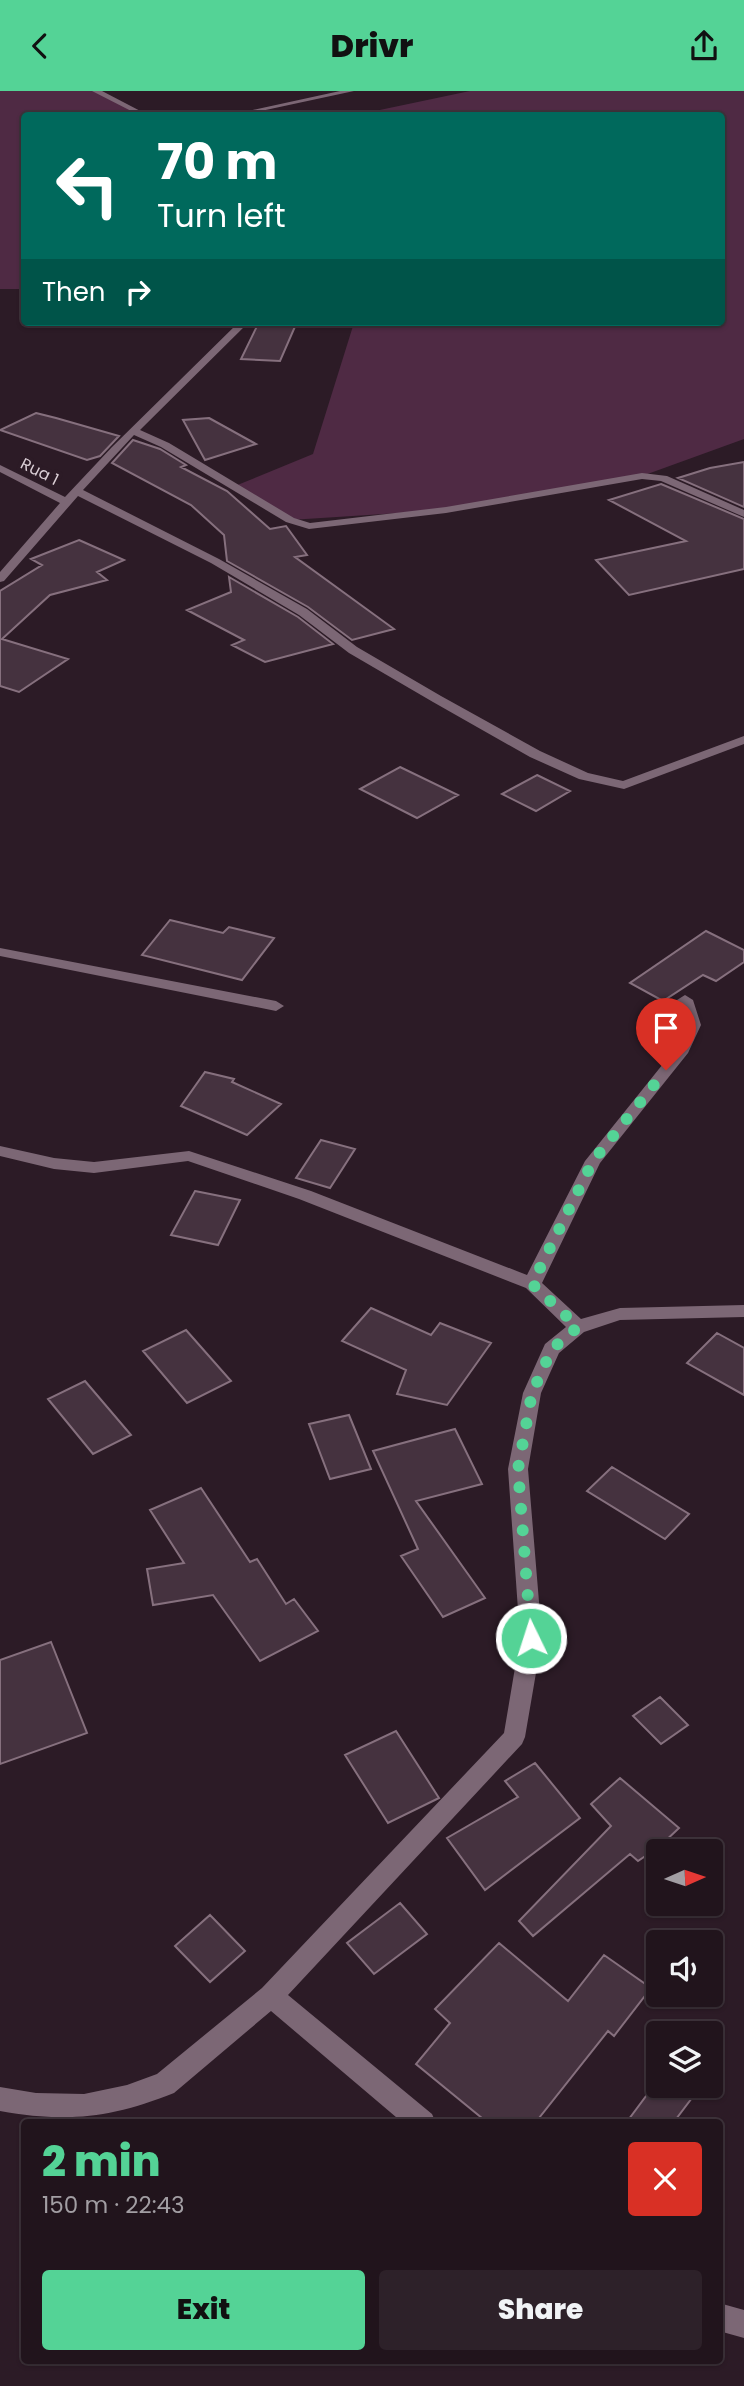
<!DOCTYPE html>
<meta charset="utf-8">
<style>
:root{--surface:#21141c;--page:#2d2129;--text:#f1f3f6;--muted:#a29ea3;--line:#3e333b;--accent:#54d396}
body{margin:0;font-family:Poppins,sans-serif;background:var(--page);color:var(--text);height:100vh;display:flex;flex-direction:column;font-size:26px;white-space:nowrap}
*{box-sizing:border-box;margin:0}
p{font-size:23px;color:var(--muted)}
.icon{flex:none;width:38px;height:38px;fill:none;stroke:currentColor;stroke-width:2;stroke-linecap:round;stroke-linejoin:round}
.map{position:relative;flex:1;overflow:hidden}
.panel{position:absolute;left:21px;top:2028px;width:702px;height:245px;display:flex;flex-direction:column;background:var(--surface);border-radius:7px;box-shadow:0 2px 5px #0004,0 0 0 2px var(--line)}
.panel>*{flex:none}
.hud{position:absolute;left:21px;top:21px;width:704px;height:214px;border-radius:7px;box-shadow:0 2px 5px #0004,0 0 0 2px var(--line);background:#00695c;color:#fff;overflow:hidden}
.needle{width:46px;rotate:87deg}
.tools{position:absolute;left:646px;top:1748px;display:grid;gap:14px}
.tools a{display:grid;place-items:center;width:77px;height:77px;border-radius:7px;background:var(--surface);box-shadow:0 2px 5px #0004,0 0 0 2px var(--line);font-size:35px}
.pin{position:absolute;display:grid;place-items:center;width:60px;height:60px;color:#fff;margin:-72px -30px;border-radius:50% 50% 50% 0;rotate:-45deg;box-shadow:0 0 7px #0007}
.pin .icon{rotate:45deg}
.me{position:absolute;width:77px;margin:-38px;rotate:356deg;stroke-linejoin:round;filter:drop-shadow(0 0 5px #0008)}
.turn{display:flex;align-items:center;gap:24px;height:147px;padding:0 21px;font-size:32px}
.turn .icon{width:91px;height:91px;stroke-width:2.5}
.turn b{display:block;font-size:49px;line-height:60px}
.then{display:flex;align-items:center;height:66px;padding:0 21px;background:#0003;gap:14px;font-size:26px}
.round{display:grid;place-items:center;flex:none;width:74px;height:74px;border-radius:7px;background:var(--page)}
.headline{display:flex;align-items:center;justify-content:space-between;height:119px;padding:0 21px}
h1{font-size:42px;font-weight:800;line-height:52px;color:var(--accent)}
.action{display:flex;gap:14px;margin-top:auto;padding:14px 21px}
.action a{flex:1;height:80px;border-radius:7px;background:var(--accent);color:#111;font-size:28px;font-weight:800;line-height:80px;text-align:center}
.action a+a{background:var(--page);color:var(--text)}
header{display:flex;justify-content:space-between;align-items:center;height:91px;padding:0 21px;background:var(--accent);color:#111;font-size:32px;font-weight:800}
.map>svg:first-child{display:block}
.green{fill:#4f2a44}
.building{fill:#45323f;stroke:#86707e;stroke-width:2}
.lines{fill:none;stroke-linecap:round;stroke-linejoin:round}
.minor{fill:#7c6775;fill-rule:evenodd}
.route{stroke:#54d396;stroke-width:12;stroke-dasharray:0 21.6}
.labels{text-anchor:middle;stroke-width:7;stroke-linejoin:round;paint-order:stroke}
.far-street-label{font-size:16px;fill:#daced5;stroke:#2c1b26}
</style>
<header><svg class="icon" aria-label="back" viewBox="0 0 24 24"><path d="M15 5l-7 7 7 7"/></svg>Drivr<svg class="icon" aria-label="share" viewBox="0 0 24 24"><path d="M12 15V3M7 8l5-5 5 5M5 13v7h14v-7"/></svg></header>
<div class="map">
<svg width="744" height="2295" viewBox="0 0 744 2295">
<rect width="100%" height="100%" fill="#2c1b26"/>
<!-- green -->
<path class="green" d="M 0,0 L 96,0 L 144,24 L 24,24 L 24,198 L 0,198 Z
M 470,0 L 744,0 L 744,348 L 642,385 L 446,419 L 290,429 L 235,395 L 313,363 L 353,235 L 348,231 L 721,231 L 721,24 L 356,24 Z"/>
<!-- building -->
<path class="building" d="M 259,231 L 297,231 L 280,270 L 241,268 Z
M 36,322 L 56,327 L 119,345 L 100,365 L 87,369 L 0,339 Z
M 209,327 L 256,353 L 205,369 L 183,329 Z
M 133,349 L 160,358 L 186,374 L 181,376 L 227,400 L 270,438 L 286,435 L 307,464 L 295,466 L 394,538 L 352,549 L 308,516 L 227,470 L 224,444 L 191,414 L 112,372 Z
M 744,371 L 744,416 L 678,387 L 710,377 Z
M 661,393 L 744,428 L 744,478 L 629,504 L 596,469 L 686,450 L 609,409 Z
M 79,449 L 124,469 L 97,481 L 107,489 L 50,504 L 2,548 L 68,568 L 19,601 L 0,595 L 0,500 L 42,474 L 31,468 Z
M 229,486 L 298,526 L 333,553 L 265,571 L 232,554 L 244,549 L 187,519 L 231,501 Z
M 400,676 L 458,704 L 417,727 L 360,698 Z
M 537,684 L 570,700 L 536,720 L 502,703 Z
M 170,829 L 223,842 L 229,836 L 274,847 L 242,889 L 142,864 Z
M 706,840 L 744,859 L 744,871 L 716,890 L 703,884 L 663,910 L 630,892 Z
M 205,981 L 234,988 L 232,991 L 281,1013 L 247,1044 L 181,1015 Z
M 321,1049 L 355,1058 L 330,1097 L 296,1087 Z
M 195,1100 L 240,1109 L 218,1154 L 171,1144 Z
M 371,1217 L 431,1244 L 440,1232 L 491,1252 L 447,1314 L 397,1303 L 406,1279 L 342,1250 Z
M 186,1239 L 231,1290 L 187,1312 L 143,1260 Z
M 717,1242 L 744,1257 L 744,1304 L 687,1272 Z
M 85,1290 L 131,1344 L 93,1363 L 48,1308 Z
M 349,1324 L 371,1378 L 330,1388 L 309,1333 Z
M 455,1338 L 482,1393 L 416,1410 L 485,1507 L 443,1526 L 401,1465 L 418,1458 L 373,1360 Z
M 612,1376 L 689,1423 L 665,1448 L 587,1400 Z
M 201,1397 L 250,1471 L 257,1468 L 286,1513 L 294,1508 L 318,1540 L 260,1570 L 213,1504 L 153,1514 L 147,1478 L 184,1472 L 150,1419 Z
M 51,1551 L 87,1642 L 0,1673 L 0,1569 Z
M 660,1606 L 688,1634 L 661,1653 L 633,1625 Z
M 396,1640 L 439,1707 L 388,1732 L 345,1664 Z
M 535,1672 L 580,1727 L 485,1799 L 447,1747 L 518,1706 L 505,1690 Z
M 620,1687 L 679,1737 L 660,1755 L 638,1770 L 630,1763 L 533,1845 L 519,1830 L 611,1735 L 591,1713 Z
M 400,1812 L 427,1843 L 374,1883 L 347,1852 Z
M 210,1824 L 245,1860 L 210,1891 L 175,1855 Z
M 499,1852 L 568,1910 L 604,1864 L 651,1897 L 614,1945 L 608,1940 L 535,2032 L 488,2032 L 416,1973 L 450,1932 L 435,1918 Z
M 658,1989 L 658,1995 L 701,1995 L 673,2032 L 626,2032 Z"/>
<g class="lines">
<!-- minor -->
<path class="minor" d="M 92,0 L 102,0 L 148,24 L 139,24 Z
M 340,0 L 354,0 L 242,24 L 230,24 Z
M 239,231 L 249,231 L 140,339 L 169,352 L 294,427 L 310,432 L 446,416 L 642,382 L 667,385 L 744,419 L 744,426 L 661,390 L 642,388 L 446,422 L 309,438 L 286,431 L 161,356 L 134,344 L 83,399 L 219,468 L 307,518 L 357,556 L 441,605 L 540,660 L 588,682 L 623,690 L 744,645 L 744,653 L 624,698 L 579,688 L 530,666 L 433,611 L 349,562 L 299,524 L 211,472 L 78,405 L 4,490 L 0,491 L 0,481 L 60,412 L 0,381 L 0,374 L 65,406 L 112,356 Z
M 0,857 L 276,910 L 284,915 L 276,920 L 0,865 Z
M 685,904 L 693,909 L 701,934 L 688,962 L 600,1072 L 542,1192 L 581,1228 L 620,1217 L 744,1214 L 744,1226 L 620,1229 L 584,1241 L 559,1262 L 541,1302 L 528,1378 L 542,1547 L 525,1646 L 522,1653 L 288,1904 L 432,2023 L 436,2032 L 403,2032 L 271,1920 L 174,2002 C 111,2027 67,2032 0,2020 L 0,1996 L 36,2002 L 84,2003 L 127,1994 L 157,1983 L 262,1897 L 504,1642 L 520,1547 L 508,1378 L 523,1302 L 545,1253 L 566,1236 L 526,1197 L 299,1108 L 188,1070 L 94,1082 L 54,1078 L 0,1065 L 0,1055 L 54,1067 L 94,1071 L 189,1060 L 311,1100 L 527,1184 L 585,1070 L 675,958 L 685,934 L 677,909 Z
M 719,2212 L 744,2219 L 744,2247 L 719,2240 Z"/>
</g>
<g class="lines">
<!-- route -->
<path class="route" d="M 531,1547 L 518,1378 L 532,1302 L 552,1258 L 578,1236 L 532,1193 L 593,1070 L 666,979"/>
</g>
<g class="labels">
<!-- far-street labels -->
<g class="far-street-label">
<text transform="translate(40 380) rotate(27)" y="6">Rua 1</text>
</g>
</g>
</svg>
<div class="tools">
<a><svg class="needle" viewBox="-14 -14 28 28"><path d="M0-13l5 13h-10z" fill="#e53935"/><path d="M0 13l5-13h-10z" fill="#a29ea3"/></svg></a>
<a><svg class="icon" aria-label="sound" viewBox="0 0 24 24"><path d="M4 9h4l5-4v14l-5-4H4zM17 9q2 3 0 6"/></svg></a>
<a><svg class="icon" aria-label="layers" viewBox="0 0 24 24"><path d="M12 4l9 5-9 5-9-5zM3 14l9 5 9-5"/></svg></a>
</div>
<div class="pin" style="left:666px;top:979px;background:#d93025"><svg class="icon" aria-label="arrive" viewBox="0 0 24 24"><path d="M6 21V4h12l-3 4 3 4H6"/></svg></div>
<svg class="me" style="left:531px;top:1547px" viewBox="-20 -20 40 40"><circle r="17" fill="#54d396" stroke="#fff" stroke-width="3"/><path d="M0-11L8 9 0 5-8 9z" fill="#fff"/></svg>
<div class="hud">
<div class="turn"><svg class="icon" aria-label="left" viewBox="0 0 24 24"><path d="M17 20v-9H6M10 6l-5 5 5 5"/></svg><div><b>70 m</b>Turn left</div></div>
<div class="then">Then<svg class="icon" aria-label="right" viewBox="0 0 24 24"><path d="M7 20v-9h11M14 6l5 5-5 5"/></svg></div>
</div>
<section class="panel">
<div class="headline"><div><h1>2 min</h1><p>150 m · 22:43</p></div><a class="round" style="background:#d93025;color:#fff"><svg class="icon" aria-label="close" viewBox="0 0 24 24"><path d="M6 6l12 12M18 6L6 18"/></svg></a></div>
<div class="action"><a>Exit</a><a>Share</a></div>
</section>
</div>
